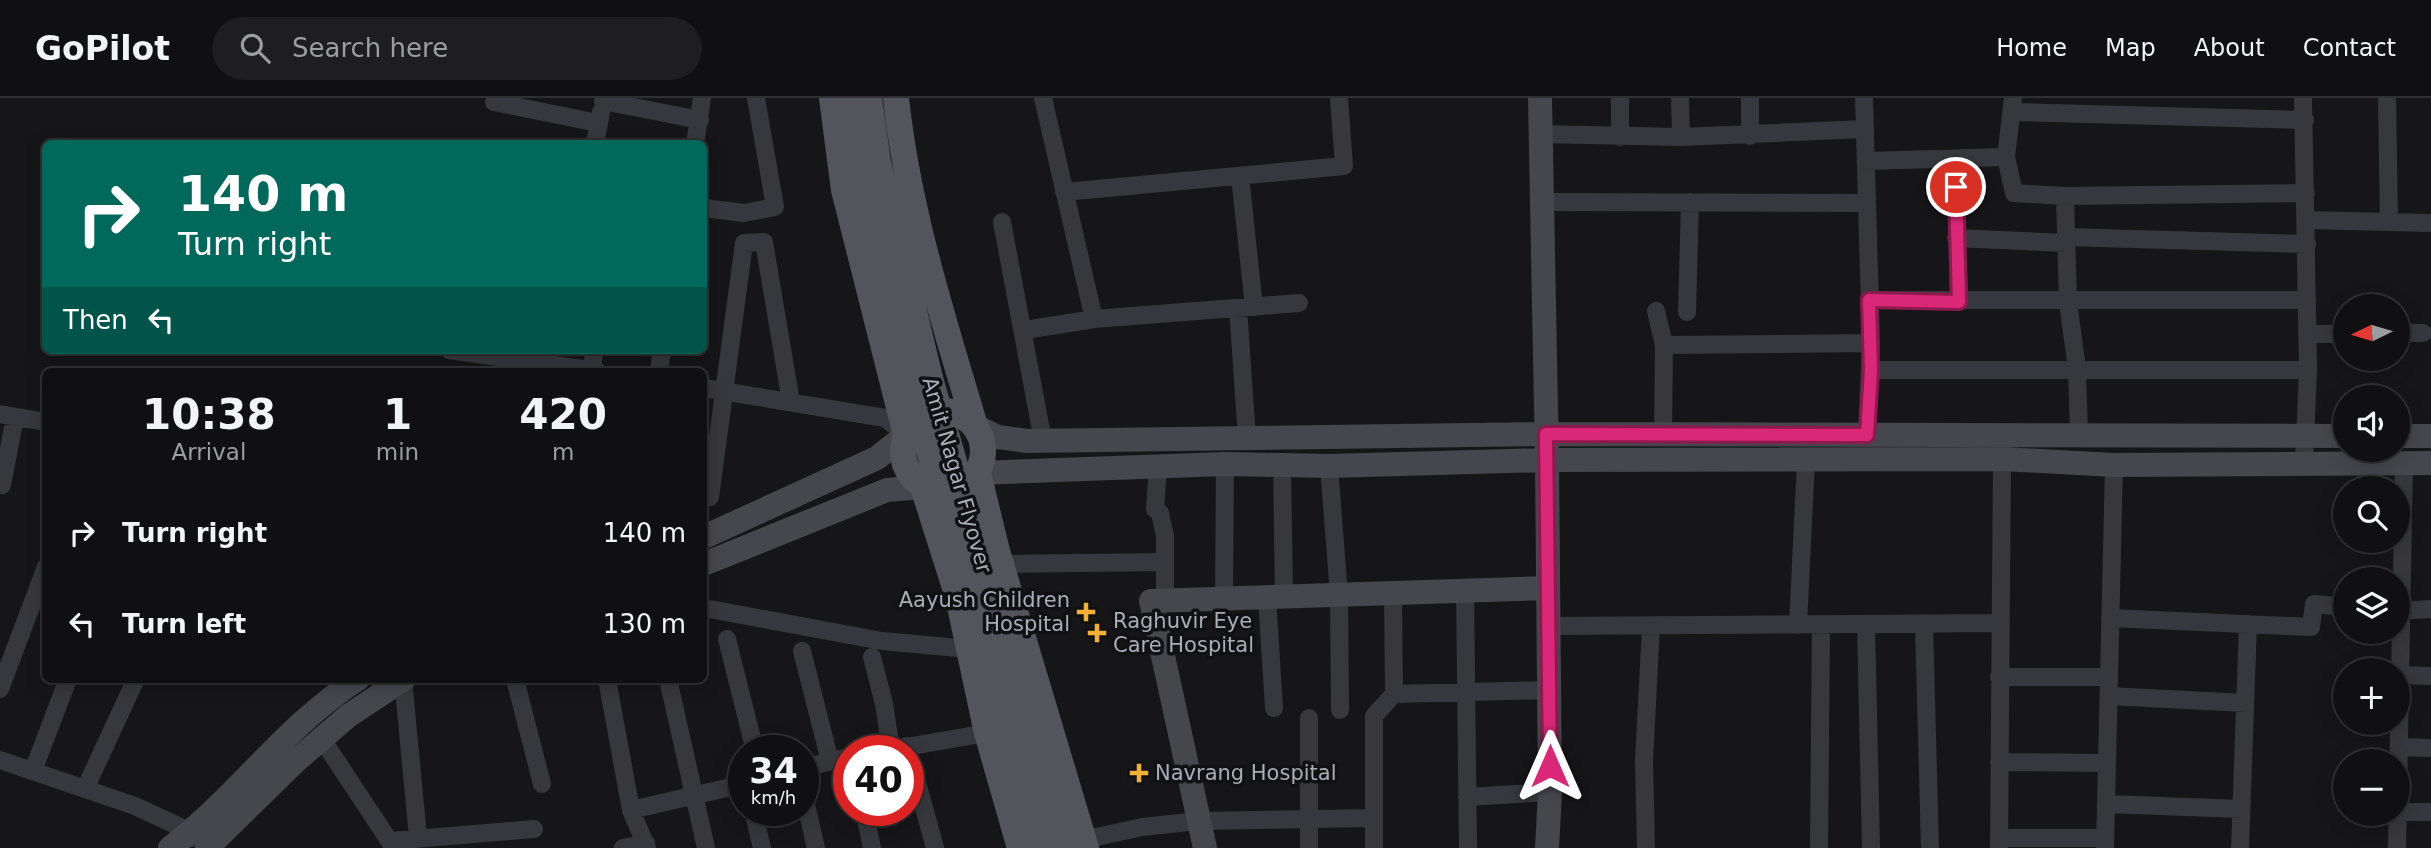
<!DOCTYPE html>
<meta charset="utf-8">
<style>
:root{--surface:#101012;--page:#1e1e20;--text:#f1f3f6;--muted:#9c9d9f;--line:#303032}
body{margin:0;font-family:"DejaVu Sans",sans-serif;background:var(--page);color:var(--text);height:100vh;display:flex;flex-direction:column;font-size:26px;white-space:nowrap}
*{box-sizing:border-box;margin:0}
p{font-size:23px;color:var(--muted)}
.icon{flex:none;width:38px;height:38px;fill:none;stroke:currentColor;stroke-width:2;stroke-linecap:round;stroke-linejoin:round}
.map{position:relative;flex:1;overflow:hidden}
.details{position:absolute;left:42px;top:270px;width:665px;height:315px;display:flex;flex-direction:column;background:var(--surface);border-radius:10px;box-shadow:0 4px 18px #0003,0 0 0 2px var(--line)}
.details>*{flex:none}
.top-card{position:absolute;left:42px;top:42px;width:665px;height:214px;border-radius:10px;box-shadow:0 4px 18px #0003,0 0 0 2px var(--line);background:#00695c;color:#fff;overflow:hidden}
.needle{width:46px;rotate:265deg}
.tools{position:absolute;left:2333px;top:196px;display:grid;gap:14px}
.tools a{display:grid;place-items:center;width:77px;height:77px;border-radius:50%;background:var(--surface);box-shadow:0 4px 18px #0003,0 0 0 2px var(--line);font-size:35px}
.speed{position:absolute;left:728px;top:637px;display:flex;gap:14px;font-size:35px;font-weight:700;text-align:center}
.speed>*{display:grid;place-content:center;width:91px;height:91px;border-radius:50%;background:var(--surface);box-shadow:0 4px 18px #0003,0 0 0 2px var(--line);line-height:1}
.speed small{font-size:18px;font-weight:400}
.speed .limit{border:10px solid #d22;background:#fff;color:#111}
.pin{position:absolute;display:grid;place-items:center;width:60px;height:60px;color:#fff;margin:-30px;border:4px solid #fff;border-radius:50%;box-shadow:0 2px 7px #0007}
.me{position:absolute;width:77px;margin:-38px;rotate:0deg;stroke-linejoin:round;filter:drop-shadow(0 0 5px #0008)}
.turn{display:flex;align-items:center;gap:24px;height:147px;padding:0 21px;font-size:32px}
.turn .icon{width:91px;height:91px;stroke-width:2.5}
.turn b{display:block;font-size:49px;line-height:60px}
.then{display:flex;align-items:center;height:66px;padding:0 21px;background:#0003;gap:14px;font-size:26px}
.eta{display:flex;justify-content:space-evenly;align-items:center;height:119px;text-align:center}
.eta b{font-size:42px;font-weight:700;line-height:49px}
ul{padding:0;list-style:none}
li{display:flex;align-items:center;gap:21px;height:91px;padding:0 21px}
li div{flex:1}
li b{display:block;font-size:26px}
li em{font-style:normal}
header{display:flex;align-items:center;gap:42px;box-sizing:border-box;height:98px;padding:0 35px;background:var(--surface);border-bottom:2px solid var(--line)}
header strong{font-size:33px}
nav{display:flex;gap:38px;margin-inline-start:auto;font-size:24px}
.search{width:490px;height:63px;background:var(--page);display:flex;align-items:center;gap:18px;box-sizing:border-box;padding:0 24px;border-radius:38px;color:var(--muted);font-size:26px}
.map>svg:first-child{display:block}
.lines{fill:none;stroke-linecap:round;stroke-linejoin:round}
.street{stroke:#37383d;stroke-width:18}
.secondary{stroke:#45474d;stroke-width:24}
.primary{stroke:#53555c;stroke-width:26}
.primary-bridge{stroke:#53555c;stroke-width:26}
.route-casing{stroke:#8e194d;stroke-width:18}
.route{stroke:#db2777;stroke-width:12}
.poi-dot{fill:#f2b134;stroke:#111113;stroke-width:2.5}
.labels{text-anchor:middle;stroke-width:7;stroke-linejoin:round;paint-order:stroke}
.street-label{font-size:21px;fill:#a8adb8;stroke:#111113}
.poi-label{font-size:21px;fill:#a8adb8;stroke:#111113;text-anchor:start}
</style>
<header>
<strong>GoPilot</strong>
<div class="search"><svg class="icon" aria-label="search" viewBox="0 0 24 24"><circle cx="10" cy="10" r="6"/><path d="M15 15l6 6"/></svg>Search here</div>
<nav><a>Home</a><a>Map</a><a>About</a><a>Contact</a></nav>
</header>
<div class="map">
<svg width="2431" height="750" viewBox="0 0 2431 750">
<rect width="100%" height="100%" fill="#161618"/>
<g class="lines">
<!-- street -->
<path class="street" d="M 1043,0 L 1094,221
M 1620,0 L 1620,39
M 1680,0 L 1681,39
M 1750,0 L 1750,38
M 1864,0 L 1871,245 L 1867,337
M 2013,0 L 2006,59 L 2014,95 L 2065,98 L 2306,95
M 2303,0 L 2308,272 L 2304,364
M 2387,0 L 2389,124
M 603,3 L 700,22
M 494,4 L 598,25
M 2014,14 L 2305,22
M 1540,36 L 1681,39 L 1865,31
M 595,46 L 601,14
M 695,46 L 702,0
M 1866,63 L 2006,59
M 1240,78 L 1254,209
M 1956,89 L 1959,203
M 1064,94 L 1344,68 L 1339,0
M 2065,98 L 2068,204 L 2077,271 L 2079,337
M 1542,104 L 1867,105
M 704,110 L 744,115 L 775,109 L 756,0
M 2306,122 L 2431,125
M 1002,124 L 1043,343
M 2066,139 L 2307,146
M 1956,140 L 2066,145
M 1869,202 L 2307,202
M 1238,210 L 1247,340
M 1656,213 L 1664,247 L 1663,336
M 1687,214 L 1690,104
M 1025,232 L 1094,221 L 1299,205
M 2398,235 L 2423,235
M 2307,236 L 2345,236
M 1664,247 L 1871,245
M 449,252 L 597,273
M 1871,272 L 2308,272
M 592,273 L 594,252
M 659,273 L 662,252
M 704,290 L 885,320 L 905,336
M 0,316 L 46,324
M 1282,365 L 1284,499
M 1158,368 L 1155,411 L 1160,415 L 1165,438 L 1165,503
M 1329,368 L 1339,497 L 1340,612
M 2,387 L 15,319
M 710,399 L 744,145 L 764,144 L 791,304
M 1001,466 L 1165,464
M 1465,493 L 1468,750
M 1393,495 L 1394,596 L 1549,592
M 1267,499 L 1274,610
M 1224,501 L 1225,366
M 704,510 L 882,543 L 969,551
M 2398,513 L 2431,511
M 2110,520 L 2311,529 L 2314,506 L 2345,509
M 1866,526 L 1871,750
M 1924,526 L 1930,750
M 1798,527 L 1806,363
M 1548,528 L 1999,525
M 727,541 L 755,653
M 802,553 L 830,663
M 872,559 L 884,606 L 891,651
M 2400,577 L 2431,578
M 1999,579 L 2109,579
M 403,581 L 418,739
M 515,581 L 542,686
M 607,581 L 631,712 L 744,686
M 668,581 L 706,750
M 0,591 L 46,469
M 2109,598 L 2245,605
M 1309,620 L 1309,750
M 322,641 L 394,750
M 907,648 L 935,750
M 2399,649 L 2431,650
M 883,653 L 987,635
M 0,662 L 135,708 L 191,734 L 194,740
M 1999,664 L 2107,665
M 803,670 L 849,659
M 33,673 L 68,581
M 85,691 L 135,583
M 803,694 L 816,750
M 1467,699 L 1550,694
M 2107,706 L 2241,711
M 631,712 L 647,750
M 753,712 L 762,750
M 864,712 L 872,750
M 2398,714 L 2431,714
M 1999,740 L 2105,740
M 1083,742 L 1142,729 L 1198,723 L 1372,720
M 390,743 L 534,731
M 623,750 L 646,745
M 1374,750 L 1374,618 L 1394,596
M 1646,750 L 1644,663 L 1651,528
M 1819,750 L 1821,526
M 1999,750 L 2002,361
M 2105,750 L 2114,367
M 2240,750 L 2248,526
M 2397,750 L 2404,364"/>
<!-- secondary -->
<path class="secondary" d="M 1540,0 L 1547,362 L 1550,694 L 1547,750
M 975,328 L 998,339 L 1027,343 L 1547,336 L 2345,338
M 2398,338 L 2431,338
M 978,375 L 1225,366 L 1329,368 L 1547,362 L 2002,361 L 2114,367 L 2431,365
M 704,439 L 877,360 L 906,337
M 704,466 L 887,392 L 923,389
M 170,750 C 237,699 286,627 358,581
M 207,750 L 297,662 L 348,618 L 404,581
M 1205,750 L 1151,503 L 1548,490"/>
<!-- primary -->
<path class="primary" d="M 832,0 L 844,92 L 906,337
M 869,0 L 878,64 L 930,280
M 896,0 C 908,113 943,220 975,328
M903 353a40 40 0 1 1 80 0a40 40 0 1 1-80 0Z
M 978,375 L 997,453 L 1086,750
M 923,389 L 958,499 L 987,635 L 1020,750
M 978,449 L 1061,750"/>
<!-- primary-bridge -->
<path class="primary-bridge" d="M 852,0 L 859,64 L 884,193 L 1041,750
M 930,280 L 973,430"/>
</g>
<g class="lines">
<defs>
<path id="route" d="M 1550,668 L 1546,336 L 1867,337 L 1871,272 L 1869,202 L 1959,204 L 1956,89"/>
</defs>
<!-- route casing -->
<use href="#route" class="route-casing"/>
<!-- route -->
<use href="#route" class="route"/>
</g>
<!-- markers -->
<g class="poi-dot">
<path d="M1082.5 503.5h7v7h7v7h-7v7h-7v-7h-7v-7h7z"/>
<path d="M1093.5 524.5h7v7h7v7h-7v7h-7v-7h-7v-7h7z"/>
<path d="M1135.5 664.5h7v7h7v7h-7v7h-7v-7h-7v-7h7z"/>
</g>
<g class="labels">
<!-- street labels -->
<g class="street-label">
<text transform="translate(957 377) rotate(74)" y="7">Amit Nagar Flyover</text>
</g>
<!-- poi labels -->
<g class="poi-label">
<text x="1070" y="509" text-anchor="end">Aayush Children<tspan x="1070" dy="24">Hospital</tspan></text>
<text x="1113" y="530">Raghuvir Eye<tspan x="1113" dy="24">Care Hospital</tspan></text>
<text x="1155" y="682">Navrang Hospital</text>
</g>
</g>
</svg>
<div class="tools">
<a><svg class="needle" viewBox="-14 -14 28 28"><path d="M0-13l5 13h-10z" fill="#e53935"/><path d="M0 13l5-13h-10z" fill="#9c9d9f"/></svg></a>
<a><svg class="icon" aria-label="sound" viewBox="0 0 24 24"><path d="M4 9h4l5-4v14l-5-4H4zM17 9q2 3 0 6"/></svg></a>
<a><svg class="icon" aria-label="search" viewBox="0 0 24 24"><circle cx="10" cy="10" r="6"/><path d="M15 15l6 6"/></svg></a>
<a><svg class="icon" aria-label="layers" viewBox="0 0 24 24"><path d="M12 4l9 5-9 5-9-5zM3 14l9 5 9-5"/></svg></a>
<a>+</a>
<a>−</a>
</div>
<div class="speed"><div>34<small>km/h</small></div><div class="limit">40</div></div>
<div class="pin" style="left:1956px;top:89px;background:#d93025"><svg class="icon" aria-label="arrive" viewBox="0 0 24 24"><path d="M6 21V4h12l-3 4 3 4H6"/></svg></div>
<svg class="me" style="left:1550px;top:668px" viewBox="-20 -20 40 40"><path d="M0-17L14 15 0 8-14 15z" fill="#db2777" stroke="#fff" stroke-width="4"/></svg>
<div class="top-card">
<div class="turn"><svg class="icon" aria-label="right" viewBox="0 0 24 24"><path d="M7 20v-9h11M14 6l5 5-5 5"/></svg><div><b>140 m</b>Turn right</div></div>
<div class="then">Then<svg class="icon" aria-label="left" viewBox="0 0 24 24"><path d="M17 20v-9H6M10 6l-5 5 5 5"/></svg></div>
</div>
<section class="details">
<div class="eta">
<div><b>10:38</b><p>Arrival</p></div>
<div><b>1</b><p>min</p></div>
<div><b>420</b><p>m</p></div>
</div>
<ul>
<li><svg class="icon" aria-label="right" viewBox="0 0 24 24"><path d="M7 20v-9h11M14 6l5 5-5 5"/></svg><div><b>Turn right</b></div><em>140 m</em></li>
<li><svg class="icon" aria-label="left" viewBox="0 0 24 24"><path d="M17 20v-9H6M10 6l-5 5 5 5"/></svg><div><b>Turn left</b></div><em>130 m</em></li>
</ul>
</section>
</div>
